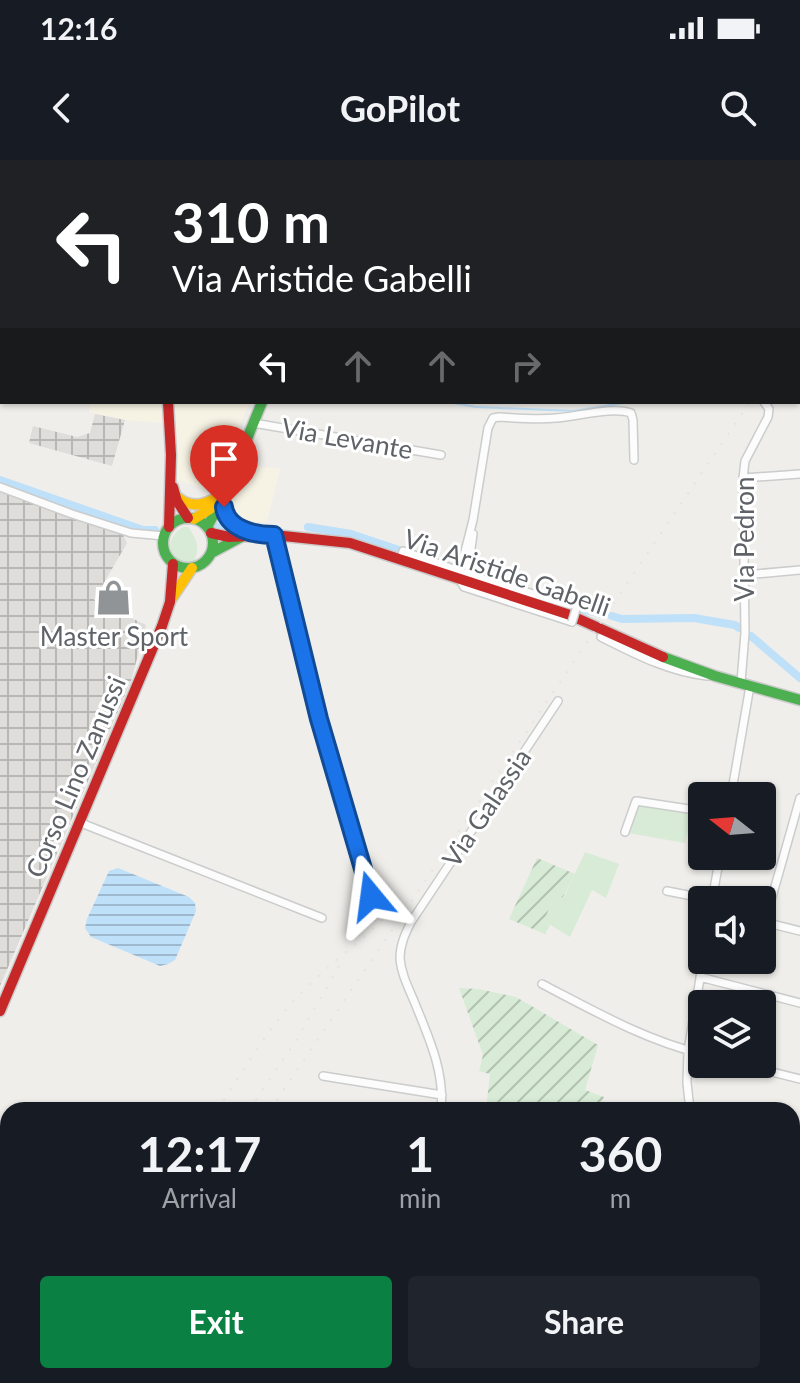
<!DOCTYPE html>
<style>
:root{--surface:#171b24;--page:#20242c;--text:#f1f3f6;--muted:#9ea1a6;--accent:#0b8043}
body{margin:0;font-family:Lato,sans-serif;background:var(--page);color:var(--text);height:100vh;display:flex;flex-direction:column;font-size:30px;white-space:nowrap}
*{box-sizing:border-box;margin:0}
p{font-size:26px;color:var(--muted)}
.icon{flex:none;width:44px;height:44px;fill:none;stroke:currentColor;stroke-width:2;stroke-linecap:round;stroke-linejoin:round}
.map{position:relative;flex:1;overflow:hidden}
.panel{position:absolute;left:0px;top:942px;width:800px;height:282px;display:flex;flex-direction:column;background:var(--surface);border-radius:24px 24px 0 0;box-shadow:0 2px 6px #0004}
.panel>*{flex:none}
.guide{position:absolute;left:0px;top:0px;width:800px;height:244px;box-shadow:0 2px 6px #0004;background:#202124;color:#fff;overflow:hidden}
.needle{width:52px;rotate:287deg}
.controls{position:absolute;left:688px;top:622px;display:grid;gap:16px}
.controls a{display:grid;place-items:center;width:88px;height:88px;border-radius:8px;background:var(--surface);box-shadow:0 2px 6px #0004;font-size:40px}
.pin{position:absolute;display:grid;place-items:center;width:68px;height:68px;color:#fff;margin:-82px -34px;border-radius:50% 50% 50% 0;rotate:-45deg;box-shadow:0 0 8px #0007}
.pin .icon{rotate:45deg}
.me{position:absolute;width:88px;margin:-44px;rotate:344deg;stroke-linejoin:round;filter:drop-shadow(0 0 6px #0008)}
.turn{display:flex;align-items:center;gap:28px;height:168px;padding:0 40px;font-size:36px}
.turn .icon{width:104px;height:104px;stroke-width:2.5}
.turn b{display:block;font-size:56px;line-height:68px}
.lanes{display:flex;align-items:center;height:76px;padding:0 40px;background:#0003;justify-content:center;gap:40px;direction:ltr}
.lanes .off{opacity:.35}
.eta{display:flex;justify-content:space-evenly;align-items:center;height:136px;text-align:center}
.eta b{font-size:48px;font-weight:700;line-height:56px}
.button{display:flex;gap:16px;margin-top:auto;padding:16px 40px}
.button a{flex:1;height:92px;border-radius:8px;background:var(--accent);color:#fff;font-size:32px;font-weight:700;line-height:92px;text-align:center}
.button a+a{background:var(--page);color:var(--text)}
.status{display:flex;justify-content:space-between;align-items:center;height:56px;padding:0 40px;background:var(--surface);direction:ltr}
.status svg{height:22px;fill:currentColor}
header{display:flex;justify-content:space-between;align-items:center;height:104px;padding:0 40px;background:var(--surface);font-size:36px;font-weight:700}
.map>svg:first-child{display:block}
.commercial{fill:#f7f3e4}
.industrial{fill:url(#industrial-grid)}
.grass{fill:#d8ebd6}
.garden{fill:url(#garden-furrows)}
.water{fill:url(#water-rules)}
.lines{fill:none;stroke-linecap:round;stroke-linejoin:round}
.stream{stroke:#bfe0f9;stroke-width:2}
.canal{stroke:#bfe0f9;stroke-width:8}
.street-casing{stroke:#cbcccc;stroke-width:10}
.fast-casing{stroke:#cacacb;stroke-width:13}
.slow-casing{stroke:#cacacb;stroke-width:13}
.jam-casing{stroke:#cacacb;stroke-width:13}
.street{stroke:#fdfcfc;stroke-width:7}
.fast{stroke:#4caf50;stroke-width:10}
.slow{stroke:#ffc107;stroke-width:10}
.jam{stroke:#c62828;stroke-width:10}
.rail{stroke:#e4e4e4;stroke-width:2;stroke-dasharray:2 10;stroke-linecap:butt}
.street-bridge-casing{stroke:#cbcccc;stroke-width:10;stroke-linecap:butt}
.street-bridge{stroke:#fdfcfc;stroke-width:7}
.route-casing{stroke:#114b97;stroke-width:20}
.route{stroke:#1a73e8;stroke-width:14}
.labels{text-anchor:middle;stroke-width:6;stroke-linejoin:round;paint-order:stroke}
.street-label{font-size:26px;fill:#5f6368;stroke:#fff}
.poi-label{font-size:26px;fill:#5f6368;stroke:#fff}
</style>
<div class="status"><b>12:16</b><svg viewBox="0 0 49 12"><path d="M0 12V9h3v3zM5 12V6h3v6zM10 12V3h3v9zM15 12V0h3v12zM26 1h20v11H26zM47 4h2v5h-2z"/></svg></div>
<header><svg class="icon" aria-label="back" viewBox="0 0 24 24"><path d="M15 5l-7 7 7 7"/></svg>GoPilot<svg class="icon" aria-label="search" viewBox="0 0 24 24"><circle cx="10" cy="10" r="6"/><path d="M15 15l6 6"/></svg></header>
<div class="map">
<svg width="800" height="1223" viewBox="0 0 800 1223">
<defs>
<pattern id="industrial-grid" width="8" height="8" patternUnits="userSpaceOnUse" patternTransform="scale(2)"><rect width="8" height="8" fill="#dfddda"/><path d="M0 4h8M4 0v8" fill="none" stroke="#b8b7b5"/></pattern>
<pattern id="garden-furrows" width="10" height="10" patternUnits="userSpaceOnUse" patternTransform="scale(2)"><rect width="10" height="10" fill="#d8ebd6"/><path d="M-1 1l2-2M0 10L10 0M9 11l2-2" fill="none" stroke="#b2c2b1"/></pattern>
<pattern id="water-rules" width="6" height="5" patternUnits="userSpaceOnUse" patternTransform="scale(2)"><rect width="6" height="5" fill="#bfe0f9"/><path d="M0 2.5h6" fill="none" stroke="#9eb9cd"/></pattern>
</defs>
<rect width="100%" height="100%" fill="#efeeea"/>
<!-- commercial -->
<path class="commercial" d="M 91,242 L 167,242 L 167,263 L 125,260 L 89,252 Z
M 171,242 L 250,242 L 211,331 L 172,318 Z
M 247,305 L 280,309 L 267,361 L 262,362 L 239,360 L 232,356 L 230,353 L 231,341 Z"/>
<!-- industrial -->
<path class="industrial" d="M 230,0 L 362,0 L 361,2 L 230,2 Z
M 95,254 L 125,260 L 112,306 L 29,283 L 33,266 L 77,277 L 90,273 Z
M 0,332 L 123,375 L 127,383 L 94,440 L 146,465 L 131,521 L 0,826 Z"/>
<!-- grass -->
<path class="grass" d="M 183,367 L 188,367 C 197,379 200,387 194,402 C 168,405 162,380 183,367 Z
M 638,644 L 692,652 L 685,683 L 628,673 Z
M 585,692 L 619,704 L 606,738 L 592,730 L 570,777 L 544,761 L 553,739 L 564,737 Z
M 488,1216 L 586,1216 L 586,1223 L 488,1223 Z"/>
<!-- garden -->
<path class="garden" d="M 526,0 L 647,0 L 647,2 L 527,2 Z
M 537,698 L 575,714 L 563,737 L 553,739 L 544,761 L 550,765 L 545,774 L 509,759 Z
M 459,828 L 478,829 L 516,837 L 598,885 L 585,930 L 604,937 L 599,950 L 486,950 L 490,914 L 479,911 L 483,895 Z"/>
<!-- water -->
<path class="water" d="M 118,708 L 189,737 L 195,743 L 196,751 L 175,800 L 168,804 L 160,806 L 91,777 L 85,768 L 87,759 L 109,711 Z"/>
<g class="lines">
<!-- stream -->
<path class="stream" d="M 798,235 L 800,235
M 448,242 L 476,247 L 573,251 L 630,242
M 792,1049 L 800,1047"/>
<!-- canal -->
<path class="canal" d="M 0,320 L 143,370 L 155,370
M 217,367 L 223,366
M 308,367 L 351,374 L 399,390
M 582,449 L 602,454
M 612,456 L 622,459 L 694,458 L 735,465 L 739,468
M 751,476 L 800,518"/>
<defs>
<path id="street" d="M 202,0 L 202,2
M 761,0 L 762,2
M 709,2 L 715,0
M 798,108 L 800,104
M 0,158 L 2,159
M 253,263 L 441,295
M 743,318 L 800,314
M 0,327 L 72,354 L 131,373 L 164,376
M 274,375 L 278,397 L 319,559 L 371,736
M 401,399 L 403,391 L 473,416 L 577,447 L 576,449
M 460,411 L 473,360 L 488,268 L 493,258 L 499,257 C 518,258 537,260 556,258 C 576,257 613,246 631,253 L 633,260 L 634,300
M 744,415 L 800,410
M 467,417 L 473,374
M 459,419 L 464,427 L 572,462
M 601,477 C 635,494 669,512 707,516
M 741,522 L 745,473 L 743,318 L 745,301 L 768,257 L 769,249 L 764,242
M 731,636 L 750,526
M 81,663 L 322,758
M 625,672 L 636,641 L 702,651
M 667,731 L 713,740
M 712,740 L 720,696
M 764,762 L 800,771
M 765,762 L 800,638
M 700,817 L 800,843
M 542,824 C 594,851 645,880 702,894
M 740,904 L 800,919
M 323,916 L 442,935
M 441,950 C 445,911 428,876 414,841 C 408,827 401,813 400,798 C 400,785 405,774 411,762 L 558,541
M 690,950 L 687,923 L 688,891 L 703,800
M 792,1005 L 800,986
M 792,1099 L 800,1099
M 0,1162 L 8,1164
M 792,1196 L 800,1197
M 187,1216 L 213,1223
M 414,1223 L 415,1216
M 707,1223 L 708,1216"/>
<path id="fast" d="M 365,2 L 366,0
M163 383a25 25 0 1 1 50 0a25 25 0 1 1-50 0Z
M 207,367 L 222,340 L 262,242
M 211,393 L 241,377
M 663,497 L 715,516 L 800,540"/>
<path id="slow" d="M 177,337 C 192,350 208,344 223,334
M 224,337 C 225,363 235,367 258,373
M 194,359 L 210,349 L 218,341
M 170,441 L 192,408"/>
<path id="jam" d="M 148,0 L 148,2
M 168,242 L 171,295 L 169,367
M 173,327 L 177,341 L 188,358
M 211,373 L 229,377 L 274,375 L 350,383 L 570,455 L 663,497
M 0,851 L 162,466 L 170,442 L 173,404"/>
</defs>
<!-- street casing -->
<use href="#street" class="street-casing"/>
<!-- fast casing -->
<use href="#fast" class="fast-casing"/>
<!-- slow casing -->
<use href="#slow" class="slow-casing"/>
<!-- jam casing -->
<use href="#jam" class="jam-casing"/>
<!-- street -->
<use href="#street" class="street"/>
<!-- fast -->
<use href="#fast" class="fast"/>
<!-- slow -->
<use href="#slow" class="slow"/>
<!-- jam -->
<use href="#jam" class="jam"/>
<!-- rail -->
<path class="rail" d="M 798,163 L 800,160
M 217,950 C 241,914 264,875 292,843 C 325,805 369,778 401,740
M 249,950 L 297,879 L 339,806
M 270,950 L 750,242
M 0,1094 L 8,1093
M 80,1223 L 84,1216"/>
<defs>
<path id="street-bridge" d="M 572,462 L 576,449"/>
</defs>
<!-- street-bridge casing -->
<use href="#street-bridge" class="street-bridge-casing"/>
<!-- street-bridge -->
<use href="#street-bridge" class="street-bridge"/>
</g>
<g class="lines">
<defs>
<path id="route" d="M 224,347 C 227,369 254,375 274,375 L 319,559 L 371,736"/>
</defs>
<!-- route casing -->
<use href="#route" class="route-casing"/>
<!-- route -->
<use href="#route" class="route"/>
</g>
<!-- icons -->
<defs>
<symbol id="shop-bare" viewBox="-9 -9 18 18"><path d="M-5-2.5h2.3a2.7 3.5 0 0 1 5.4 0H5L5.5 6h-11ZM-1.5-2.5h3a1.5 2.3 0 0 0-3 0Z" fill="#919496" stroke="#fff" stroke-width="2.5" paint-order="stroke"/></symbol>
</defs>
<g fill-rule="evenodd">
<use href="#shop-bare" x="88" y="412" width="51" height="51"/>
</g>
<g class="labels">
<!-- street labels -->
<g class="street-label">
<text transform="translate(347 279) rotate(10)" y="9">Via Levante</text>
<text transform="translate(745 379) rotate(-90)" y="9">Via Pedron</text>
<text transform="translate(507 413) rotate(19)" y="9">Via Aristide Gabelli</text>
<text transform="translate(76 617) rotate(-67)" y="9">Corso Lino Zanussi</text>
<text transform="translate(487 648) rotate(-56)" y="9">Via Galassia</text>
</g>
<!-- poi labels -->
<g class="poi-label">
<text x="114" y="486">Master Sport</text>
</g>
</g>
</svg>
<div class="controls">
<a><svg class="needle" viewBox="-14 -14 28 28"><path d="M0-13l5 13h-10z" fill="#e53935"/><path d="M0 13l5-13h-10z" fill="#9ea1a6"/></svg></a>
<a><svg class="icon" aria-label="sound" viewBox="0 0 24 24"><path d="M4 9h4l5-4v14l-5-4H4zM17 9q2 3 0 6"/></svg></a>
<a><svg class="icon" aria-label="layers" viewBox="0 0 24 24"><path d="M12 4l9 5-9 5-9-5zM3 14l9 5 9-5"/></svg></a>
</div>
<div class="pin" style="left:224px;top:347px;background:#d93025"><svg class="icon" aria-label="arrive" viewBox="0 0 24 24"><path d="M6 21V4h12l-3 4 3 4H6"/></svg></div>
<svg class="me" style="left:371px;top:736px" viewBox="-20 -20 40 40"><path d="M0-17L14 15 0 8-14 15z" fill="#1a73e8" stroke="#fff" stroke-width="4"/></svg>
<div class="guide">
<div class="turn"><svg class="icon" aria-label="left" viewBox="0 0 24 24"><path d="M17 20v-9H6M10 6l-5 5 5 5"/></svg><div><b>310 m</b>Via Aristide Gabelli</div></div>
<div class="lanes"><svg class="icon" aria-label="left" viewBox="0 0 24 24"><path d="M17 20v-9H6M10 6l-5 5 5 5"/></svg><svg class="icon off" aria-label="ahead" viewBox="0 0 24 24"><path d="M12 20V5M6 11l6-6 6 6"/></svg><svg class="icon off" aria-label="ahead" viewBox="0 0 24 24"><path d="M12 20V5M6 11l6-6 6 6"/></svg><svg class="icon off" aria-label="right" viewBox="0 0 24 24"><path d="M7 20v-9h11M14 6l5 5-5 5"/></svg></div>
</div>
<section class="panel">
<div class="eta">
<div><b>12:17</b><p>Arrival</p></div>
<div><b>1</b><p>min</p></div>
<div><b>360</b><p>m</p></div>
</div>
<div class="button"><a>Exit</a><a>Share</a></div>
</section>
</div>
